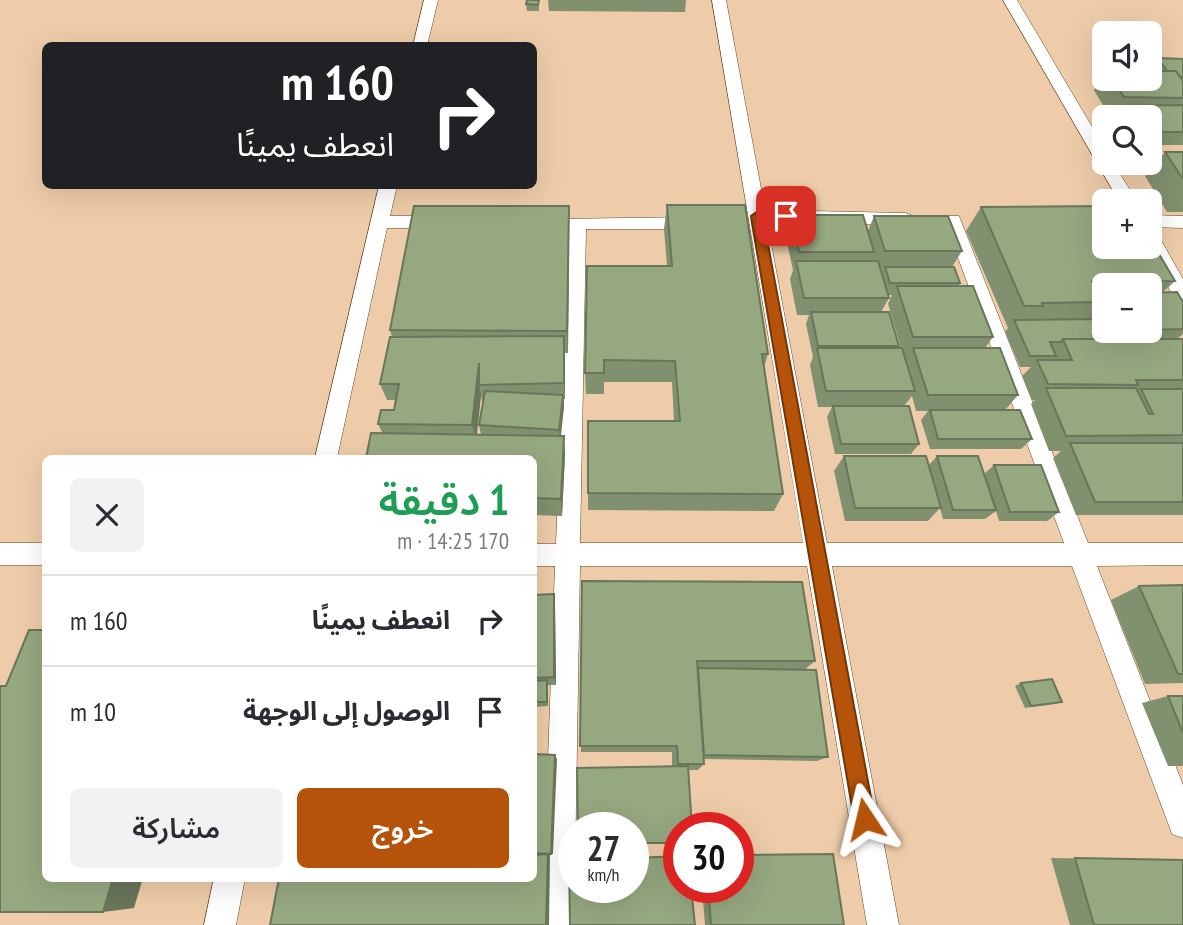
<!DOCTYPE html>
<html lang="ar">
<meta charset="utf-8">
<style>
:root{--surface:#fff;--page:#f2f2f3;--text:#2b2b33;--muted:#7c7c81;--line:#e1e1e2;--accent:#b45309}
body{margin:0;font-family:"PT Sans Narrow","Noto Sans Arabic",sans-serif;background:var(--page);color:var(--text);direction:rtl;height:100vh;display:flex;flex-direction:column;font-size:26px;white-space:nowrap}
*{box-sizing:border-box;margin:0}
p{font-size:23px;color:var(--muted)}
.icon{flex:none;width:38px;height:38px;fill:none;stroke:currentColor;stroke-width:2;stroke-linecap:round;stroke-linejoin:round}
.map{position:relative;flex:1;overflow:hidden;direction:ltr}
.panel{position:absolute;left:42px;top:455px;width:495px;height:427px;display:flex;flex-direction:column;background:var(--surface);border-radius:10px;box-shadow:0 7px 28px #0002;direction:rtl}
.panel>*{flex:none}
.guide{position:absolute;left:42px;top:42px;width:495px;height:147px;border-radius:10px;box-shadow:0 7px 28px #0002;direction:rtl;background:#202124;color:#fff;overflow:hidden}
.buttons{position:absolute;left:1092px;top:21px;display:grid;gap:14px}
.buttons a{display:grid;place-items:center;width:70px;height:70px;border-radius:10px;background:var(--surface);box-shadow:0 7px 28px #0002;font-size:35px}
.speed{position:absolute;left:558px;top:812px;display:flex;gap:14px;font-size:35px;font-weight:700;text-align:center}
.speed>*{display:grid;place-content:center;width:91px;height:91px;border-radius:50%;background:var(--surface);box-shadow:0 7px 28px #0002;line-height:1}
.speed small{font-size:18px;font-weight:400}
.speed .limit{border:10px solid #d22;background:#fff;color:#111}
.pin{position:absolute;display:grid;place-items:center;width:60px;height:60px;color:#fff;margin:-30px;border-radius:14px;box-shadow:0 4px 10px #0006}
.me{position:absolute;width:77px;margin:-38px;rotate:350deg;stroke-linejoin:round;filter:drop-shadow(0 0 5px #0008)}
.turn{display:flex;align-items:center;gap:24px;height:147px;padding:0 28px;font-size:32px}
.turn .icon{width:91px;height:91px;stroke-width:2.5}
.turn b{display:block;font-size:49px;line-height:60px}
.round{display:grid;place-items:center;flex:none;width:74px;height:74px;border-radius:10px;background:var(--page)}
.headline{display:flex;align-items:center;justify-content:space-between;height:119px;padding:0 28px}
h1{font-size:42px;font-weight:600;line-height:52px;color:#1e9e55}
.button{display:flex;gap:14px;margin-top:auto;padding:14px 28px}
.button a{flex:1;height:80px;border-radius:10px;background:var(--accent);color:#fff;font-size:28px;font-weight:600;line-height:80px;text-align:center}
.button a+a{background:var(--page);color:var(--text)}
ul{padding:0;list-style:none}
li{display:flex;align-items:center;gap:21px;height:91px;padding:0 28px;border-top:2px solid var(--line)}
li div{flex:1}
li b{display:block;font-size:26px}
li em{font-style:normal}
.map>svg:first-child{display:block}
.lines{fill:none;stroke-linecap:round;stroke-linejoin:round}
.street-casing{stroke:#624627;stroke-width:1}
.street{fill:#fff;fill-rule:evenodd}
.wall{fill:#81906e;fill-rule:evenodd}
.shaded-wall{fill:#69765a}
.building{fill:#96a880;stroke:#69765a;stroke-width:2}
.route{fill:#b45309;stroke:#753606;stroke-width:2}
</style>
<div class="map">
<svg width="1183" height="925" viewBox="0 0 1183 925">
<rect width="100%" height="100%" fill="#eecca9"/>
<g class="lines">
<defs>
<path id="street" d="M 424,0 L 438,0 L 427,46 L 413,46 Z
M 712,0 L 726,0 L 765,210 L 905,213 L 911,215 L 914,219 L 911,223 L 905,225 L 767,222 L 827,543 L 1064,543 L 944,220 L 947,216 L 959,216 L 1088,543 L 1183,543 L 1183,565 L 1097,566 L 1183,785 L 1183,838 L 1172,834 L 1168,823 L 1072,566 L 832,566 L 899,925 L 867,925 L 807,566 L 580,566 L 574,925 L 542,925 L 555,566 L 534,566 L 534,544 L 556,544 L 568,229 L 555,227 L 552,223 L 555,219 L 695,217 L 701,219 L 704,223 L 701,227 L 695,229 L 586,229 L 580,543 L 803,543 Z
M 1003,0 L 1017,0 L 1104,147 L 1104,163 L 1113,163 L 1137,201 L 1119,201 Z
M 379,186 L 397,186 L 390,216 L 440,216 L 446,218 L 449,222 L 446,226 L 440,228 L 387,228 L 337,458 L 315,458 Z
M 1150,215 L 1183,216 L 1183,228 L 1150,227 Z
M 1150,232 L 1157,233 L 1183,279 L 1183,303 L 1176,301 L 1146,247 L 1150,247 Z
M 0,543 L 46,543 L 46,565 L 0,565 Z
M 214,878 L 245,878 L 236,925 L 204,925 Z"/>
</defs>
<!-- street casing -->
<use href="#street" class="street-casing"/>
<!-- street -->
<use href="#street" class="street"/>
</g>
<!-- wall -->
<path class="wall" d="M 539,0 L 539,11 L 527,11 L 526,4 Z
M 548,0 L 686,0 L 685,12 L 549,11 Z
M 1158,58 L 1183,59 L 1183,145 L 1150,145 L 1150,117 L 1110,117 L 1094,90 L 1104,75 L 1104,79 L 1150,79 L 1150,70 Z
M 1165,152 L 1183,152 L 1183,212 L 1167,212 L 1145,176 Z
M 667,205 L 768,354 L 764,367 L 783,494 L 774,511 L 588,510 L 588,421 L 674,421 L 672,382 L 604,382 L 604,394 L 586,394 L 585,373 L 667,266 L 664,229 Z
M 569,206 L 569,230 L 568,353 L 565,353 L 565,399 L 564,399 L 564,406 L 561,436 L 564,436 L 565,455 L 562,516 L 534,515 L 534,458 L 383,434 L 378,424 L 394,410 L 395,400 L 387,400 L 380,384 L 392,337 L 390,330 ZM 481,395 L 482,401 L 483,401 L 479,425 L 481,435 L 477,435 Z
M 981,207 L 1175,281 L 1163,292 L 1183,302 L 1183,334 L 1177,339 L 1183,339 L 1183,515 L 1076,515 L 1053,458 L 1061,451 L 1049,451 L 1031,404 L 1035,400 L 1032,400 L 1022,376 L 1031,367 L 1020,367 L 1005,332 L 1008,328 L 966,231 ZM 1104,285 L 1150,285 L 1150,331 L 1104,331 Z
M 791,215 L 868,231 L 874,216 L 962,251 L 952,267 L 960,283 L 959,286 L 993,337 L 985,348 L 1018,395 L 1005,410 L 1032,439 L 1021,449 L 930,449 L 921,420 L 928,411 L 916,411 L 912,396 L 904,406 L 919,444 L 911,454 L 835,454 L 827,417 L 832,407 L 818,407 L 810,365 L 813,357 L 806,324 L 809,315 L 797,315 L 790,279 L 793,270 L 785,233 ZM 888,295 L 892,295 L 888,304 L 901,348 L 898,348 L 899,346 L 881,312 L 889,298 Z
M 844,456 L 929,465 L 937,456 L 984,474 L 994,465 L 1059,512 L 1047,521 L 999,521 L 996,511 L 985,519 L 943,519 L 940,508 L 928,521 L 845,521 L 834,471 Z
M 582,581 L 815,661 L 804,670 L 828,757 L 817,761 L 704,759 L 704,764 L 698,770 L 688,770 L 672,766 L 672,752 L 581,752 Z
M 1183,585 L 1183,683 L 1145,684 L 1111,600 L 1139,586 Z
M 534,595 L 555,605 L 556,685 L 548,685 L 548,706 L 534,707 Z
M 1021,683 L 1062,702 L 1055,704 L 1025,708 L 1015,686 Z
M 1168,696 L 1183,696 L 1183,766 L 1168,766 L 1142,703 Z
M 1051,858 L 1183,860 L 1183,925 L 1070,925 Z
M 702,887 L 738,887 L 844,925 L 705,925 Z"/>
<!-- shaded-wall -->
<path class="shaded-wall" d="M 569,206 L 569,230 L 568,353 L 567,331 Z
M 564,336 L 565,353 L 565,399 L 564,383 Z
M 479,363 L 479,385 L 481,395 L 476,440 L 472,425 Z
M 563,395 L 564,406 L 560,440 L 559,430 Z
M 564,436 L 565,455 L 562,516 L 561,499 Z
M 554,594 L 555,605 L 556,685 L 554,677 Z
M 547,680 L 548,685 L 548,706 L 547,702 Z
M 555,755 L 557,759 L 553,854 L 551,854 Z
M 548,854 L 550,854 L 549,925 L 546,925 Z
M 113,878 L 143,878 L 134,908 L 103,912 Z"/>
<!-- building -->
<path class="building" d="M 527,0 L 539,0 L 538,5 L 526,4 Z
M 1158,58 L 1183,59 L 1183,77 L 1180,77 L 1176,71 L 1167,71 Z
M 1150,71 L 1176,71 L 1183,81 L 1183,98 L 1124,97 L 1112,79 L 1150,79 Z
M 1183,105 L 1183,132 L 1150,132 L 1150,117 L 1126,117 L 1118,106 Z
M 1165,152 L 1183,152 L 1183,179 Z
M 667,205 L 745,205 L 768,354 L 762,354 L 783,494 L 588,493 L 588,421 L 680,421 L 675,361 L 604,360 L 604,373 L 585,373 L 587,266 L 672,266 Z
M 414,206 L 569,206 L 567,331 L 390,330 Z
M 1104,206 L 1104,247 L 1150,247 L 1150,239 L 1175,281 L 1092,282 L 1103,302 L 1042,303 L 1043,306 L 1024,306 L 981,207 Z
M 791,215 L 863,215 L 874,252 L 799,252 Z
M 874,216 L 948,216 L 962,251 L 885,251 Z
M 796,261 L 878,261 L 889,298 L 804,298 Z
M 885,267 L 954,267 L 960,283 L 890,283 Z
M 897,286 L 973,286 L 993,337 L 913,337 Z
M 1177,292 L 1183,302 L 1183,329 L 1150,330 L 1150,293 Z
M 1098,294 L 1104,294 L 1104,314 L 1099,305 L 1103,302 Z
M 811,312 L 889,312 L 899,346 L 818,346 Z
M 1097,319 L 1107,339 L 1063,339 L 1061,342 L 1050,342 L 1056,356 L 1030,356 L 1014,320 Z
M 564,336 L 564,383 L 479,385 L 479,363 L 472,425 L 378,424 L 381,410 L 394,410 L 399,384 L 380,384 L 390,337 Z
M 1063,339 L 1183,339 L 1183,380 L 1136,380 L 1138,385 L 1048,384 L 1037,360 L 1072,360 Z
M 817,348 L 902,348 L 915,391 L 826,391 Z
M 913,348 L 1000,348 L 1018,395 L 928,395 Z
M 1046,388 L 1136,388 L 1149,414 L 1153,414 L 1141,389 L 1183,389 L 1183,435 L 1066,436 Z
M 485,391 L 563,395 L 559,430 L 479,425 Z
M 833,406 L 909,406 L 919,444 L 841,444 Z
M 930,410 L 1020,410 L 1032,439 L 938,439 Z
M 371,433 L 564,436 L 561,499 L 534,498 L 534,458 L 366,458 Z
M 1070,443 L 1183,443 L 1183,502 L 1095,502 Z
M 844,456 L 926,456 L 941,508 L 855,508 Z
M 937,456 L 978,456 L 996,510 L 953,510 Z
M 994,465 L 1041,465 L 1059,512 L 1010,512 Z
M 582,581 L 802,582 L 815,661 L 697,661 L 704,764 L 678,764 L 677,746 L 580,746 Z
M 1183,585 L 1183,674 L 1178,674 L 1139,586 Z
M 554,594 L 554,677 L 534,678 L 534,595 Z
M 29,630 L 46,630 L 46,878 L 113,878 L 103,912 L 0,912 L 0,686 L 6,686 Z
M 698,668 L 816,670 L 828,757 L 704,755 Z
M 1052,679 L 1062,702 L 1031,706 L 1021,683 Z
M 547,680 L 547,702 L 534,702 L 534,681 Z
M 1168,696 L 1183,696 L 1183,733 Z
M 534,754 L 555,755 L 551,854 L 534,853 Z
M 688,766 L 692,828 L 679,828 L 679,843 L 634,843 L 634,828 L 578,828 L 577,768 Z
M 548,854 L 546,925 L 270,925 L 279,878 L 534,878 L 534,855 Z
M 833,854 L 844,925 L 711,925 L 708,887 L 738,887 L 738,855 Z
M 679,856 L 679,887 L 691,887 L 695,925 L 570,925 L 569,862 L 574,862 L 574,887 L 634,887 L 634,858 Z
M 1075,858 L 1183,860 L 1183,925 L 1094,925 Z"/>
<!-- route -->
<path class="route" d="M 758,211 L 786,212 L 792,216 L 786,221 L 764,220 L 764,223 L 875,819 L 872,826 L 865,829 L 857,826 L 854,819 L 752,223 L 751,216 Z"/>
</svg>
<div class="buttons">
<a><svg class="icon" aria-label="sound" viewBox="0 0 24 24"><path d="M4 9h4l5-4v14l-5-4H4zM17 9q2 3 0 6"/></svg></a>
<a><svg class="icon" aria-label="search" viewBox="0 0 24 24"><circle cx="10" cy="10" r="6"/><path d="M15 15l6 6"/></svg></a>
<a>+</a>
<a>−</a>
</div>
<div class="speed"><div>27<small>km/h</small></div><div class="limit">30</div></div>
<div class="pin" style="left:786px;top:216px;background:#d93025"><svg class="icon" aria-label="arrive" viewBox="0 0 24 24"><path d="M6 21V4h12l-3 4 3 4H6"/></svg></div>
<svg class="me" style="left:865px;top:819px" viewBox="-20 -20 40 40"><path d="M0-17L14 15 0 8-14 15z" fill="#b45309" stroke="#fff" stroke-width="4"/></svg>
<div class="guide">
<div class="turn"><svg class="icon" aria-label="right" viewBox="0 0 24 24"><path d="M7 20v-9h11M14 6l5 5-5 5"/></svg><div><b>160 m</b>انعطف يمينًا</div></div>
</div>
<section class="panel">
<div class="headline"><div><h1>1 دقيقة</h1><p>170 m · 14:25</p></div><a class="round"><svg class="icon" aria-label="close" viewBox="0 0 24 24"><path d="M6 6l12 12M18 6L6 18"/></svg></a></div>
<ul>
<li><svg class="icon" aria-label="right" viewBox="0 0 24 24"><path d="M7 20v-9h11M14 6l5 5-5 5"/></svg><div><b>انعطف يمينًا</b></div><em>160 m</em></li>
<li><svg class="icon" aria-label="arrive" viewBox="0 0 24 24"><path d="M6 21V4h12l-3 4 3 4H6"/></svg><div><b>الوصول إلى الوجهة</b></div><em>10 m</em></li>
</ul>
<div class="button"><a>خروج</a><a>مشاركة</a></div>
</section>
</div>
